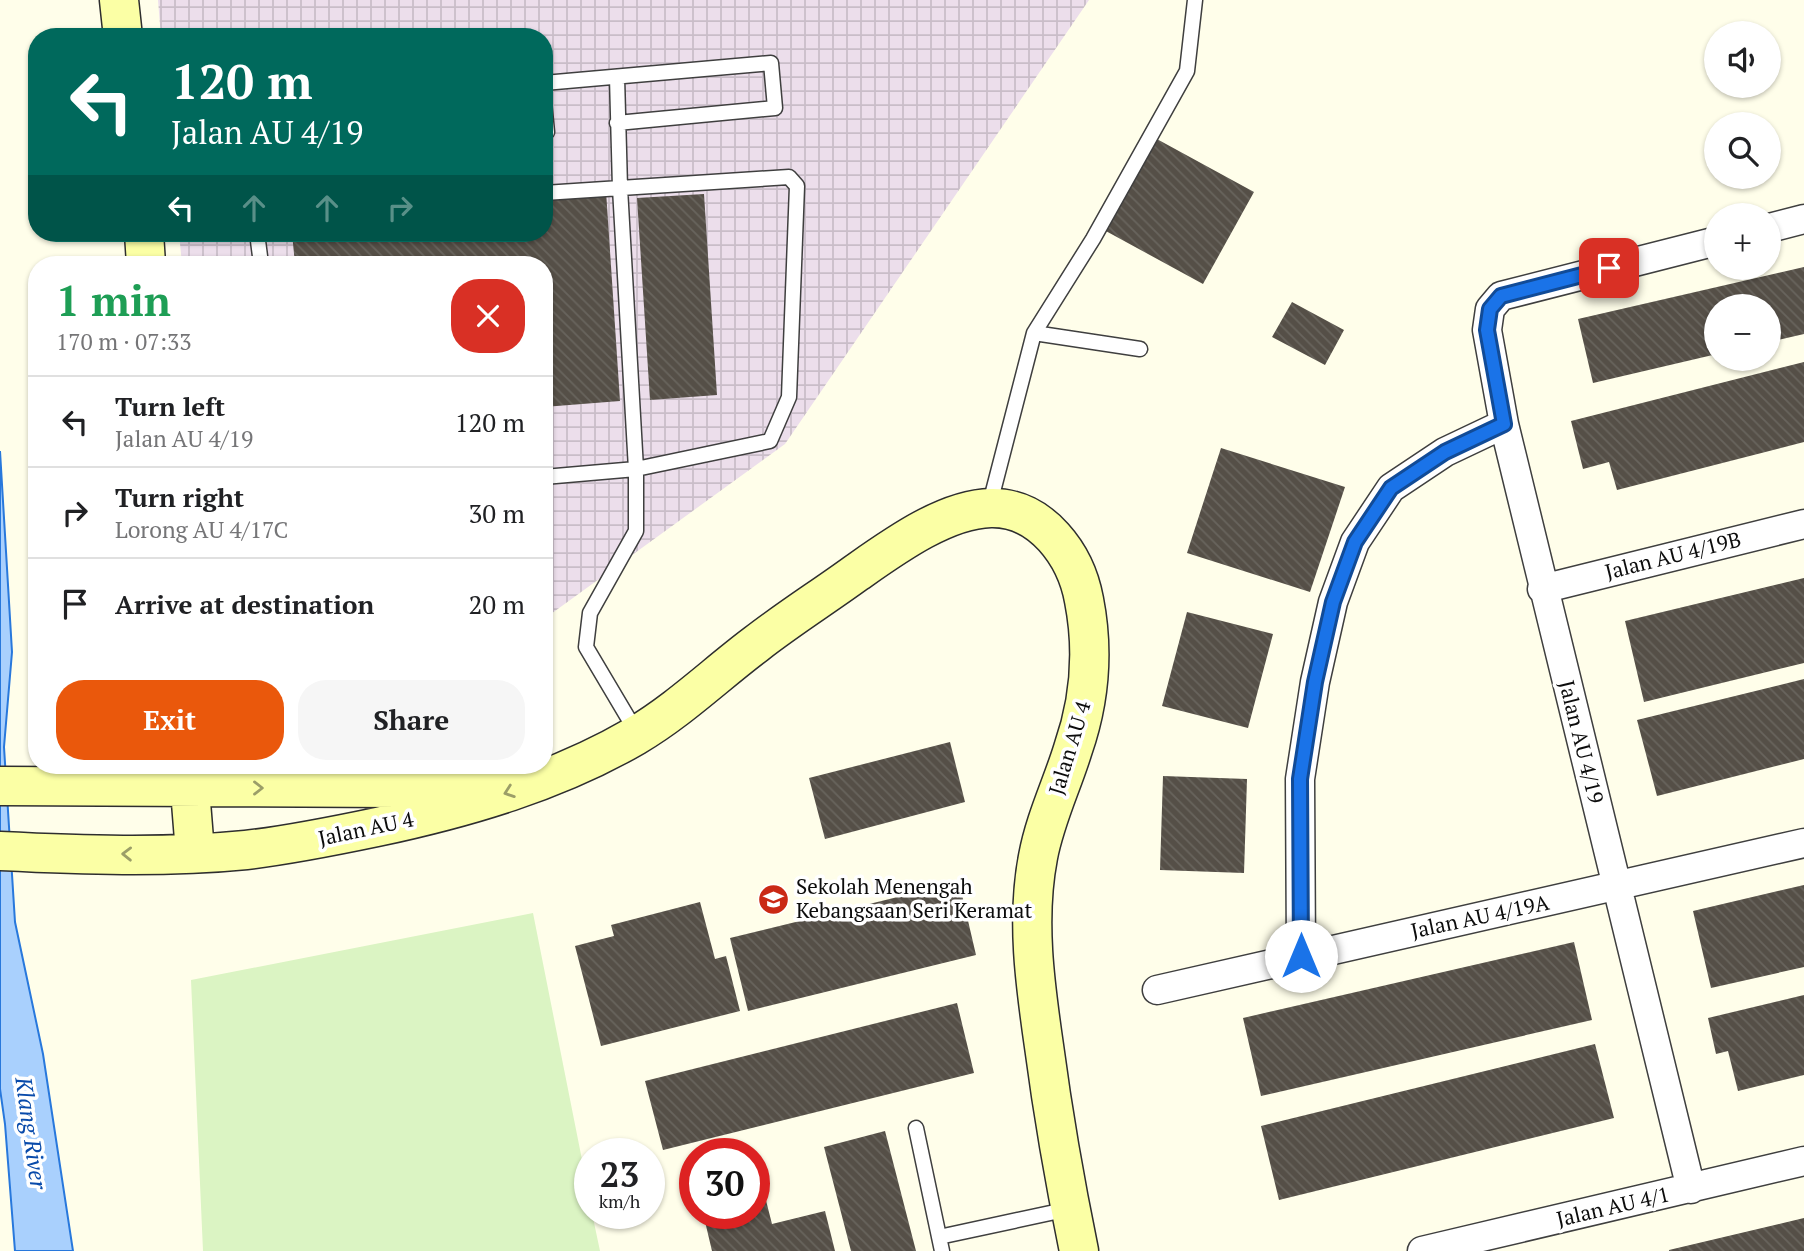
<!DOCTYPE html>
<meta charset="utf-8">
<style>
:root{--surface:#fff;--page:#f6f6f6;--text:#202124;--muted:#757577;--line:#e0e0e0;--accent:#ea580c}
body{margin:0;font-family:"PT Serif",serif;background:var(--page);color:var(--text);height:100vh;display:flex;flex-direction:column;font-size:26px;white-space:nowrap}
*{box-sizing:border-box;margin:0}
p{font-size:23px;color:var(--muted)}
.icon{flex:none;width:38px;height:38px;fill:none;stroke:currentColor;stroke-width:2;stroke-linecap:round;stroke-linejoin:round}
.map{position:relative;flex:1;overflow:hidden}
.panel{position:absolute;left:28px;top:256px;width:525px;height:518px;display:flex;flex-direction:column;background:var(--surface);border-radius:28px;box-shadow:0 2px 5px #0004}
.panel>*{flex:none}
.top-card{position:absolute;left:28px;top:28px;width:525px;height:214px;border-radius:28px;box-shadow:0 2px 5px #0004;background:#00695c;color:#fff;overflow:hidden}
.fabs{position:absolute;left:1704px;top:21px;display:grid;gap:14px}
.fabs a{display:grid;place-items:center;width:77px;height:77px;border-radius:50%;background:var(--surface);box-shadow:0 2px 5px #0004;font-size:35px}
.speed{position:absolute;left:574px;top:1138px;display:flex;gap:14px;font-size:35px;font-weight:700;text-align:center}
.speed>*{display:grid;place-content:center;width:91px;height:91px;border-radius:50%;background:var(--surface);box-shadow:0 2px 5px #0004;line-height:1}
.speed small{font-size:18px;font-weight:400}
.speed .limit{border:10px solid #d22;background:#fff;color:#111}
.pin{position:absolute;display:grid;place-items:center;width:60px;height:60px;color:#fff;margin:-30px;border-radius:14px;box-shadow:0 4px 10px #0006}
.me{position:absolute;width:77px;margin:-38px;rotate:0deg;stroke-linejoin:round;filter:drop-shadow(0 0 5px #0008)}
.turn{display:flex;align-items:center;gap:24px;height:147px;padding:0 28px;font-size:32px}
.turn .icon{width:91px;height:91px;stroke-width:2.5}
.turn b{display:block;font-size:49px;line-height:60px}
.lanes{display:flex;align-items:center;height:66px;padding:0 28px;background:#0003;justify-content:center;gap:35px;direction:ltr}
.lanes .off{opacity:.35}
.round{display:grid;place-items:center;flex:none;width:74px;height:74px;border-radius:28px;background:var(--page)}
.summary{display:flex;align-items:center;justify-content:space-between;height:119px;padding:0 28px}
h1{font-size:42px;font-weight:700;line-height:52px;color:#1e9e55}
.action{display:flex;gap:14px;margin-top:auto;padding:14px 28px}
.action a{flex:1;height:80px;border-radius:28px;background:var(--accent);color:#fff;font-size:28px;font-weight:700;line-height:80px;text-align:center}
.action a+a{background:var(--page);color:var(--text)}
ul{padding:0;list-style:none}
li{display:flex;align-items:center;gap:21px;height:91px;padding:0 28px;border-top:2px solid var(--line)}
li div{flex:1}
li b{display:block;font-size:26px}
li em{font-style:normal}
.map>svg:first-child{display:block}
.industrial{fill:url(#industrial-grid)}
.pitch{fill:#dbf4c3}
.water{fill:#a9d0fd;stroke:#2878dc;stroke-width:2}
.building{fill:url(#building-back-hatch)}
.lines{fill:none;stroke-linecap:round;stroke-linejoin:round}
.lane-casing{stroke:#3f3f3f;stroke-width:17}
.street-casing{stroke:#3f3f3f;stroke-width:31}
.secondary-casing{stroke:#2e2e2e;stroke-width:41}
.lane{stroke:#fff;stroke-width:14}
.street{stroke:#fff;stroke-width:28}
.secondary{stroke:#fbffa5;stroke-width:38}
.oneway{stroke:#9b9e68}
.route-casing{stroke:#114b97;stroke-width:18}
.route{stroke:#1a73e8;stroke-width:12}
.labels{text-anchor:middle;stroke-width:7;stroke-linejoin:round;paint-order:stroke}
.street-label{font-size:21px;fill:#0c0c0c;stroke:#fff}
.poi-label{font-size:21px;fill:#0c0c0c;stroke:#fff;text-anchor:start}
.water-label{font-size:23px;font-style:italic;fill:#084aaa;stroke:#fff}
</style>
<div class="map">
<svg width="1804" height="1251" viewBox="0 0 1804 1251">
<defs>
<pattern id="industrial-grid" width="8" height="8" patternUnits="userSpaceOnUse" patternTransform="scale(1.75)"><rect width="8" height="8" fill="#ecdeeb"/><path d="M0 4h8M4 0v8" fill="none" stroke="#c9bdc8"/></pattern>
<pattern id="building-back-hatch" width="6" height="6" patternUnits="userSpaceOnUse" patternTransform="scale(1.75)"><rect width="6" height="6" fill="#554f47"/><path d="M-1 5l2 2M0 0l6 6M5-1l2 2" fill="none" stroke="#68645d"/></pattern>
</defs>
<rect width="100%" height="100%" fill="#fffeea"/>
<!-- industrial -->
<path class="industrial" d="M 158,0 L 1089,0 L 785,444 L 544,619 L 544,264 L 182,264 L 179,233 L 544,233 L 544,37 L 161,37 Z"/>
<!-- pitch -->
<path class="pitch" d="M 533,913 L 590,1200 L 590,1213 L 592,1213 L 600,1251 L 203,1251 L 191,980 Z"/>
<!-- water -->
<path class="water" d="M 0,451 L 12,652 L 4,747 L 15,922 L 43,1054 L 73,1251 L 15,1251 L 5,1124 L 0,1089 Z"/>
<!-- building -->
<path class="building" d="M 1155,138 L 1254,192 L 1203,284 L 1104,230 Z
M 606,191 L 620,401 L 544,407 L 544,264 L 295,264 L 292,233 L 544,233 L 544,196 Z
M 704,194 L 717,395 L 650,400 L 637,198 Z
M 1804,267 L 1804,334 L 1769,342 L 1769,306 L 1717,306 L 1717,354 L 1593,383 L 1578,319 Z
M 1292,302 L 1344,330 L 1325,365 L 1272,337 Z
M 1804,362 L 1804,442 L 1617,490 L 1609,462 L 1583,469 L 1571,421 Z
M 1221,448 L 1345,487 L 1310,592 L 1187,553 Z
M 1804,578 L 1804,663 L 1644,702 L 1625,621 Z
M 1187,612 L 1273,634 L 1248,728 L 1162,706 Z
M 1804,679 L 1804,759 L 1657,796 L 1637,720 Z
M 950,742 L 965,802 L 825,839 L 809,778 Z
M 1163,776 L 1247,779 L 1244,873 L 1160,870 Z
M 959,882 L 976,955 L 748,1011 L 730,938 Z
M 1804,885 L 1804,967 L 1711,988 L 1693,911 Z
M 700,902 L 715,959 L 726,956 L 740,1011 L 601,1046 L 575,946 L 614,936 L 611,925 Z
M 1574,942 L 1592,1020 L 1261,1096 L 1243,1018 Z
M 1804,995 L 1804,1075 L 1738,1091 L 1728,1051 L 1716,1054 L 1708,1018 Z
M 957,1003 L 974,1073 L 663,1150 L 645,1081 Z
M 1595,1044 L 1614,1118 L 1279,1200 L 1261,1126 Z
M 885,1131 L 916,1251 L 851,1251 L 824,1147 Z
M 754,1165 L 757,1165 L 772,1224 L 825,1211 L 835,1251 L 712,1251 L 703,1213 L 754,1213 Z
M 1804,1218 L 1804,1251 L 1669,1251 L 1669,1250 Z"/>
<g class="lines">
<defs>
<path id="lane" d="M 544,83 L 771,63 L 775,108 L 617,123
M 544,102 L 547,132 L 544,133
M 544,193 L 789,177 L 797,186 L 789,397 L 770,441 L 636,469 L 636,531 L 590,613 L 586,647 L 637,733
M 257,233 L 261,264
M 1034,333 L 1140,349
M 544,477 L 636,469 L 620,188 L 617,77
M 989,507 L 1034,333 L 1093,239 L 1187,71 L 1195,0
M 916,1128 L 942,1251
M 939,1237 L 1069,1209"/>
<path id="street" d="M 1769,228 L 1804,219
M 1542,589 L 1804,524
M 1301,956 L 1300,779 L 1315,682 L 1333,602 L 1355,542 L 1391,488 L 1445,452 L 1504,424
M 1157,990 L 1804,843
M 1691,1189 L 1504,424 L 1487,330 L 1490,309 L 1501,296 L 1717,241
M 1422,1251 L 1804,1161"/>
<path id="secondary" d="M 119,0 L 123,37
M 144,233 L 146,264
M 188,765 L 195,852
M 0,786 L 398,788 L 464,779 L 511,765
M 0,851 C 81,855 165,858 246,850 C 290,845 334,836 377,827 C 466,808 556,782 635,736 C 679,710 716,674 756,644 C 788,619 823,597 856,573 C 893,547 945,509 991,508 C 1042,507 1076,556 1084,600 C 1094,651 1090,700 1073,749 C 1062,785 1045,819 1038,857 C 1026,919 1035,984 1044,1046 C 1053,1114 1065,1183 1079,1251"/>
</defs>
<!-- lane casing -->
<use href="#lane" class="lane-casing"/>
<!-- street casing -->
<use href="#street" class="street-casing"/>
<!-- secondary casing -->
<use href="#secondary" class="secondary-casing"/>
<!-- lane -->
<use href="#lane" class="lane"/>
<!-- street -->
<use href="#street" class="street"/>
<!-- secondary -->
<use href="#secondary" class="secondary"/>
</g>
<!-- one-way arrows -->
<defs><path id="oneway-chevron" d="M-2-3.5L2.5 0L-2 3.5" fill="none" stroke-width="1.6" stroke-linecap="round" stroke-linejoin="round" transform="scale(1.75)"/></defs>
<g class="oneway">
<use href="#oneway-chevron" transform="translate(258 788)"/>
<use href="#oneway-chevron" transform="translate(509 792) rotate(161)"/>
<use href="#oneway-chevron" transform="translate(127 854) rotate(-179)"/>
</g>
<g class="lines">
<defs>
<path id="route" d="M 1301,956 L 1300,779 L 1315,682 L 1333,602 L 1355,542 L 1391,488 L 1445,452 L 1504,424 L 1487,330 L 1490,309 L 1501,296 L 1609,268"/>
</defs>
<!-- route casing -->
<use href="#route" class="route-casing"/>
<!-- route -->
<use href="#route" class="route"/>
</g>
<!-- icons -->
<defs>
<symbol id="school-disc" viewBox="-11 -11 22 22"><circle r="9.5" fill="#ca2915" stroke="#fff"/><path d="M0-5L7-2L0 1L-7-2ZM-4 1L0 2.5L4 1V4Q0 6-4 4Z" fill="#fff"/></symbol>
</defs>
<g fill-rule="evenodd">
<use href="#school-disc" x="756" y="882" width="35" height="35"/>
</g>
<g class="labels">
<!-- street labels -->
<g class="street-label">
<text transform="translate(1673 556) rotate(-14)" y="7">Jalan AU 4/19B</text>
<text transform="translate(1581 742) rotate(76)" y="7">Jalan AU 4/19</text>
<text transform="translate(1070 748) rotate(-73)" y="7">Jalan AU 4</text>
<text transform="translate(366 829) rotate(-12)" y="7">Jalan AU 4</text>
<text transform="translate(1480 917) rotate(-12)" y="7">Jalan AU 4/19A</text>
<text transform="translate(1613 1207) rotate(-13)" y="7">Jalan AU 4/1</text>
</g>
<!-- poi labels -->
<g class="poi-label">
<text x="796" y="894">Sekolah Menengah<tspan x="796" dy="24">Kebangsaan Seri Keramat</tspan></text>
</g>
<!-- water labels -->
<g class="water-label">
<text transform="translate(31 1133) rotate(82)" y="8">Klang River</text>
</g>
</g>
</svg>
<div class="fabs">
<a><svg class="icon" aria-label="sound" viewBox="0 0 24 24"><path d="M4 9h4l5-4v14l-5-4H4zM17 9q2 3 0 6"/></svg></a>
<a><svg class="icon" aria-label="search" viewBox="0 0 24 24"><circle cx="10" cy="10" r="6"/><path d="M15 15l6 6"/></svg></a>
<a>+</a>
<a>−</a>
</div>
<div class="speed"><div>23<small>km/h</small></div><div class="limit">30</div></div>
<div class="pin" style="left:1609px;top:268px;background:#d93025"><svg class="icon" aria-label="arrive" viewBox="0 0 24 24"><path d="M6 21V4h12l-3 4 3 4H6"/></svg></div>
<svg class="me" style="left:1301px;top:956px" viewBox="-20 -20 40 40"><circle r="19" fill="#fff"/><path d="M0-13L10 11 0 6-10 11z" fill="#1a73e8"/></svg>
<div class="top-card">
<div class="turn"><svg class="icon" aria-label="left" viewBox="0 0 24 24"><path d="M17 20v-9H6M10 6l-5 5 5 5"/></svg><div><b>120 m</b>Jalan AU 4/19</div></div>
<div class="lanes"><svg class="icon" aria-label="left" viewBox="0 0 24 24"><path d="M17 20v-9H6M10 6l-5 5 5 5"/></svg><svg class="icon off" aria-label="ahead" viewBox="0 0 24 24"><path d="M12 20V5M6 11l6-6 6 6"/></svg><svg class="icon off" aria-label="ahead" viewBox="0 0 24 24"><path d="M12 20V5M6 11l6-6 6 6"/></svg><svg class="icon off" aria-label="right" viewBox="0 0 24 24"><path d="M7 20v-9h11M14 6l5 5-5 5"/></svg></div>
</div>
<section class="panel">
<div class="summary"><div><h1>1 min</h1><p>170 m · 07:33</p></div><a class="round" style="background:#d93025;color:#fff"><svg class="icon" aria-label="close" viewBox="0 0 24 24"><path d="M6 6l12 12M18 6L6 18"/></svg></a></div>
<ul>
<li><svg class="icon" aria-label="left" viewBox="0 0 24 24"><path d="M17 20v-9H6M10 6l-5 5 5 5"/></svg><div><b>Turn left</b><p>Jalan AU 4/19</p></div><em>120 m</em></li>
<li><svg class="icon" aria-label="right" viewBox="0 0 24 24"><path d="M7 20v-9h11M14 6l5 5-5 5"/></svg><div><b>Turn right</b><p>Lorong AU 4/17C</p></div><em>30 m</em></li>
<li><svg class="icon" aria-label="arrive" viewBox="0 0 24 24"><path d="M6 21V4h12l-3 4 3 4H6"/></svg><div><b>Arrive at destination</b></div><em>20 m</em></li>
</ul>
<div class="action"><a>Exit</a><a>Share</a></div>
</section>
</div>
